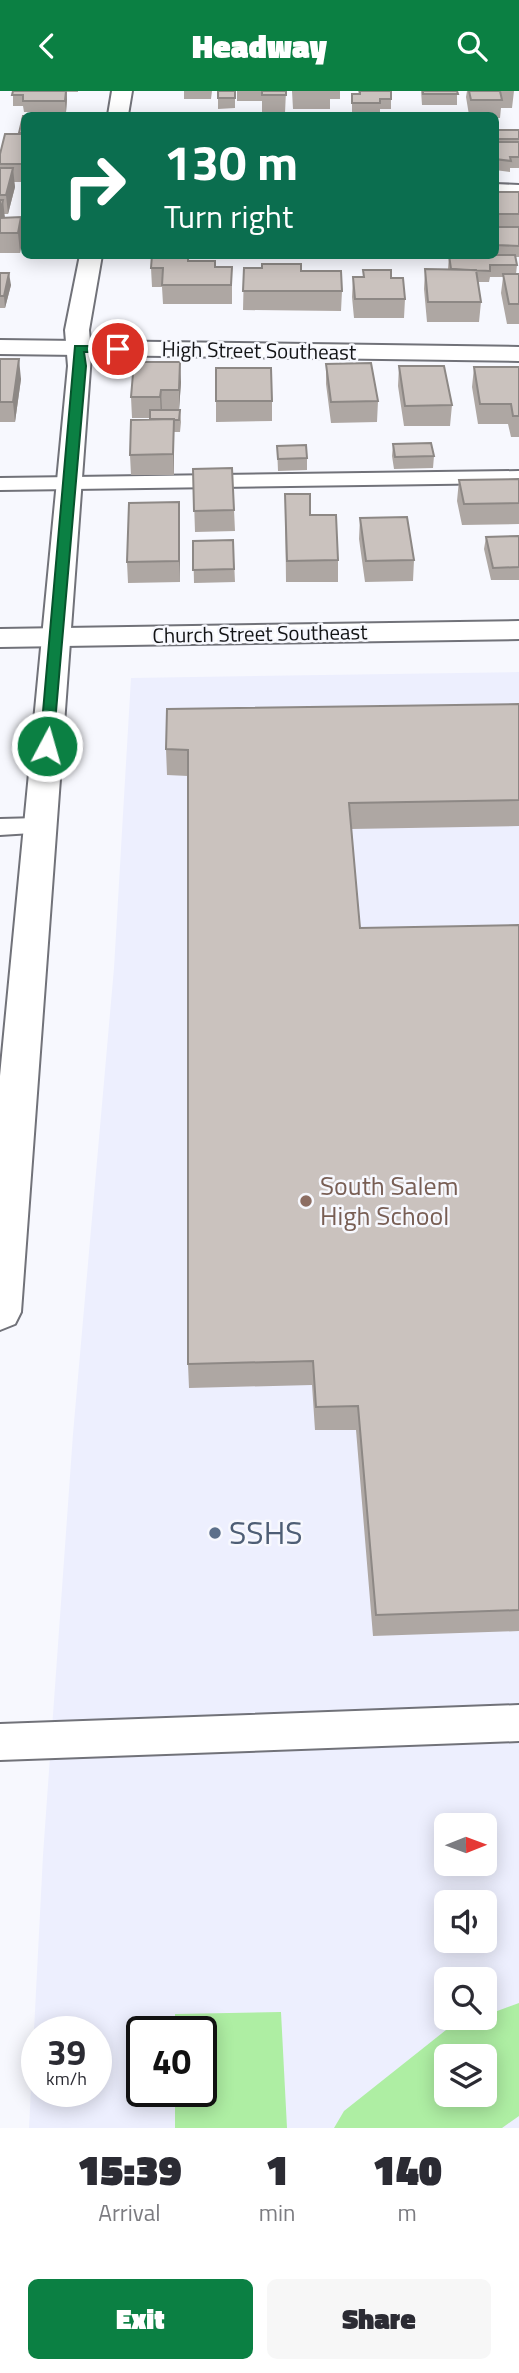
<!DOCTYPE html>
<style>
:root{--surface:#fff;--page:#f7f7f7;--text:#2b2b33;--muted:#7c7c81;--accent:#0b8043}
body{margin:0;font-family:"Titillium Web",sans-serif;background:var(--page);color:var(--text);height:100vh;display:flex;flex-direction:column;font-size:26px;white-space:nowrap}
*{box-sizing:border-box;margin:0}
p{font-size:23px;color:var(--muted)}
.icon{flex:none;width:38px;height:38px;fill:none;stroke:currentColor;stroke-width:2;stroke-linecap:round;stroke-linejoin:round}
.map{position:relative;height:2037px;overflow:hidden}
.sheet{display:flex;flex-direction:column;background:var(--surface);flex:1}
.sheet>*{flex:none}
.banner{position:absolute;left:21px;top:21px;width:478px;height:147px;border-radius:10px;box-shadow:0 4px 18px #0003;background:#0b6e4f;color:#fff;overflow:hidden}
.needle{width:46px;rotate:89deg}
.tools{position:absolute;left:434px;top:1722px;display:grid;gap:14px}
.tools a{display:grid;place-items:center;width:63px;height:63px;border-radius:10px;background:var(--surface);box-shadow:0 4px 18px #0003;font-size:35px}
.speed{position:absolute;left:21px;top:1925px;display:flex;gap:14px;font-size:35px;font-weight:700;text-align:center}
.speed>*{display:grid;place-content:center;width:91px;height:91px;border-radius:50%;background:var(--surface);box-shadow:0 4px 18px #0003;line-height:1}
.speed small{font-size:18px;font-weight:400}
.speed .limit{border:4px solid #111;border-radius:10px;background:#fff;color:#111}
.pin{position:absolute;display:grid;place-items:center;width:60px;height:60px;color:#fff;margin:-30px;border:4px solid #fff;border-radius:50%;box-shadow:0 2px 7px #0007}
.me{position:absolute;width:77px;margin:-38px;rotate:6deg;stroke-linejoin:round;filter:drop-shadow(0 0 5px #0008)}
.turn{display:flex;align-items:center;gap:24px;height:147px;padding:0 28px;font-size:32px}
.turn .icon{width:91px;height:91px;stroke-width:2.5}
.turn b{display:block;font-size:49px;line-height:60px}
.eta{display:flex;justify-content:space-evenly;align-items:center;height:119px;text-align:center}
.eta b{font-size:42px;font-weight:800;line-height:49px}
.button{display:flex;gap:14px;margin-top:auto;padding:14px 28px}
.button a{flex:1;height:80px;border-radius:10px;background:var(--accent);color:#fff;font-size:28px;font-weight:800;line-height:80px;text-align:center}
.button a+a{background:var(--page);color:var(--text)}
header{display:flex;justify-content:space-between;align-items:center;height:91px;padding:0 28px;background:var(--accent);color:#fff;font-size:32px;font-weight:800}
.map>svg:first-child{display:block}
.built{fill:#edeffe;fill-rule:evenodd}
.green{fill:#aeeea3;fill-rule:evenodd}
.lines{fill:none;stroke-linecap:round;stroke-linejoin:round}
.service-casing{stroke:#717279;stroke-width:4}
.minor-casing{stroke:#717279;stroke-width:4}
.tertiary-casing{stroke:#717279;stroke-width:4}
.service{fill:#fff;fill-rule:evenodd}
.minor{fill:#fff;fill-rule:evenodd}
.tertiary{fill:#fff;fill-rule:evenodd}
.wall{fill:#aea7a3}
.shaded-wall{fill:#8d8885}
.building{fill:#cac2be;stroke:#8d8885;stroke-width:2}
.route{fill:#0b8043;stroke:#07532c;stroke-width:2}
.education-dot{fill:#8d6e63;stroke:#f7f8fe;stroke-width:2.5}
.service-dot{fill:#5c6f8a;stroke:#f7f8fe;stroke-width:2.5}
.labels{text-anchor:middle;stroke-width:5;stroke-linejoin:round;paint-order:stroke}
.far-street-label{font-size:21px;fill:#131416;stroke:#f7f8fe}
.education-label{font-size:26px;fill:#785e54;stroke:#f7f8fe;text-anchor:start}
.near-service-label{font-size:32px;fill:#4e5e75;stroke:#f7f8fe;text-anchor:start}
</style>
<header><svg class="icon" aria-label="back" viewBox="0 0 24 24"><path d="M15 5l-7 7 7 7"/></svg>Headway<svg class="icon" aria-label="search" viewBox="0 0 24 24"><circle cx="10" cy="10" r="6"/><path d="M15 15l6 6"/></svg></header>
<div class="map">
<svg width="519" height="2037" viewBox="0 0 519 2037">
<rect width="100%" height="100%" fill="#f7f8fe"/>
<!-- built -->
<path class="built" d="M 519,581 L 519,2037 L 29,2037 L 43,1764 L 73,1343 L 114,877 L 131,587 ZM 446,1734 L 485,1734 L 485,1773 L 446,1773 ZM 446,1811 L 485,1811 L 485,1850 L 446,1850 ZM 446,1888 L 485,1888 L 485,1927 L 446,1927 ZM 37,1941 L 96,1941 L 96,2000 L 37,2000 ZM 142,1941 L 201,1941 L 201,2000 L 142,2000 ZM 446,1965 L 485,1965 L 485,2004 L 446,2004 Z"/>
<!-- green -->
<path class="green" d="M 519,1912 L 519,2025 L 502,2037 L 334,2037 L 344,2020 L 446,1939 ZM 446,1965 L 485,1965 L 485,2004 L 446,2004 Z
M 281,1921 L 287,2037 L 175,2037 L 175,2000 L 201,2000 L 201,1941 L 175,1941 L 175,1923 Z"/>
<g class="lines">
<defs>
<path id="service" d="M 519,380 L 519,392 L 0,399 L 0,387 Z
M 39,727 L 48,729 L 51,735 L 48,741 L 0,744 L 0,728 Z
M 519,1614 L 519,1650 L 0,1669 L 0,1633 Z"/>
<path id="minor" d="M 495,93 L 519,94 L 519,106 L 495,105 Z
M 0,249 L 79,250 L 88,252 L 91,257 L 88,262 L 79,264 L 0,263 Z
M 519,530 L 519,548 L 0,556 L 0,538 Z"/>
<path id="tertiary" d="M 112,0 L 132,0 L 128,24 L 108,24 Z
M 80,164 L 102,164 L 89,239 L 90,250 L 519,256 L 519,270 L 91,264 L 21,1221 L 15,1233 L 0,1239 L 0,985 L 68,275 L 65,239 Z"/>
</defs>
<!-- service casing -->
<use href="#service" class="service-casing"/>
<!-- minor casing -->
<use href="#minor" class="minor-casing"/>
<!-- tertiary casing -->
<use href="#tertiary" class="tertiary-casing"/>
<!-- service -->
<use href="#service" class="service"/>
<!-- minor -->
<use href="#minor" class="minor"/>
<!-- tertiary -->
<use href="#tertiary" class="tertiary"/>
</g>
<!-- wall -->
<path class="wall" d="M 13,0 L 78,0 L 78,1 L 67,1 L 67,8 L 66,21 L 24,21 L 23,15 L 13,15 Z
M 184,0 L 212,0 L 211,8 L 184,8 Z
M 218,0 L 235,0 L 235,17 L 218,18 Z
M 237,0 L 286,0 L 285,22 L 262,22 L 262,10 L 237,10 Z
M 292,0 L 340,0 L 340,8 L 330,8 L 330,18 L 293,18 Z
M 358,0 L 391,0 L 391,18 L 380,18 L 380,23 L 352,23 L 352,3 L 359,3 Z
M 421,0 L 457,0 L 457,14 L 422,14 Z
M 467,0 L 514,0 L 512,17 L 501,17 L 500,27 L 495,27 L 495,24 L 469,24 L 466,6 Z
M 24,25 L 24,91 L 14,91 L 15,96 L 8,123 L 4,123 L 5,127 L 23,145 L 20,162 L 0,162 L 0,63 L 19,43 Z
M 495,39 L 519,39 L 519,77 L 510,77 L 510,81 L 495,79 Z
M 495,101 L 519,101 L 519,166 L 516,166 L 517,174 L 516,183 L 519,183 L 519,233 L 507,233 L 501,202 L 503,186 L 490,186 L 489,191 L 478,191 L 481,211 L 479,231 L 427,231 L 424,198 L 425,178 L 448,178 L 449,164 L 495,164 Z
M 189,170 L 215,170 L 215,176 L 232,176 L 232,213 L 163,213 L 162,196 L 152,196 L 151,177 Z
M 244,177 L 301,180 L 342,200 L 341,220 L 243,219 Z
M 363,179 L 391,187 L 405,208 L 404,227 L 354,227 L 352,206 L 353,186 L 363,186 Z
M 0,182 L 11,194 L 5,217 L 0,217 Z
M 0,268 L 21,288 L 15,331 L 0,331 Z
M 326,273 L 378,310 L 377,331 L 331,332 L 326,293 Z
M 399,275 L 452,314 L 450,335 L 404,335 L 398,295 Z
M 474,276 L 519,276 L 519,346 L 511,346 L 508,333 L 478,333 L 472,296 Z
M 181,291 L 179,319 L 180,319 L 181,331 L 180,341 L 174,341 L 174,384 L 131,384 L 130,364 L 150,327 L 132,327 L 131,306 Z
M 216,310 L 272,310 L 272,330 L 216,331 Z
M 393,353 L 434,365 L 433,377 L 394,378 L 392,365 Z
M 277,355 L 307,367 L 307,379 L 278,380 Z
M 193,378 L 234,419 L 235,440 L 195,441 Z
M 519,388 L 519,433 L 462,434 L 457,410 L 459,389 Z
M 285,403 L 310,424 L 338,469 L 338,491 L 286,491 Z
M 179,411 L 180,491 L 128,492 L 127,471 Z
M 360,427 L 414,469 L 413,490 L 365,491 L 359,448 Z
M 519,445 L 519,489 L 491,489 L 484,458 L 486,446 Z
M 233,449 L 235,491 L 194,492 L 193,450 Z
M 519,613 L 519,735 L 351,738 L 360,837 L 519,834 L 519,1540 L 373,1545 L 356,1339 L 315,1339 L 312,1294 L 189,1297 L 188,1273 L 188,685 L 167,684 L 166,658 Z"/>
<!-- shaded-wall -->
<path class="shaded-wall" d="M 66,0 L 67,8 L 66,21 L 65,10 Z
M 13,77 L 15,96 L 8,123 L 6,104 Z
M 3,109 L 5,128 L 0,140 L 0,121 Z
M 21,126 L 23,145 L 20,162 L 18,142 Z
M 9,182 L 11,194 L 5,217 L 4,205 Z
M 19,268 L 21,288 L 15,331 L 13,311 Z
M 180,271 L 181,291 L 179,319 L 179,299 Z
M 161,299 L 162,319 L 161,327 L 160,306 Z
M 174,328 L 174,384 L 173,363 Z
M 179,411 L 180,432 L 180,491 L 179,470 Z"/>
<!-- building -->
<path class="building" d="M 13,0 L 66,0 L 65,10 L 23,10 L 23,4 L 12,4 Z
M 218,0 L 235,0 L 235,7 L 218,7 Z
M 262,0 L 286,0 L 286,4 L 262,4 Z
M 360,0 L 391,0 L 391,8 L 380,8 L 380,12 L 352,12 L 352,3 L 360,3 Z
M 423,0 L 457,0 L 458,3 L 423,3 Z
M 469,0 L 500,0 L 502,9 L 471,9 Z
M 23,25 L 24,25 L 24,42 L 19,42 Z
M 495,39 L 519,39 L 519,48 L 495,48 Z
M 5,43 L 24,43 L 24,73 L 0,73 L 0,63 Z
M 495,51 L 519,51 L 519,66 L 510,66 L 511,70 L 495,68 Z
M 0,77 L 13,77 L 6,104 L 0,104 Z
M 495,101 L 519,101 L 519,123 L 495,123 Z
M 0,109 L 3,109 L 0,121 Z
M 21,126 L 18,142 L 0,142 L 0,127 Z
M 495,136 L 519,136 L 519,155 L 495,154 Z
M 152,164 L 188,164 L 188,170 L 215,170 L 215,176 L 232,176 L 231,194 L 162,194 L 163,177 L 151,177 Z
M 449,164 L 515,164 L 517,174 L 490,174 L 490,180 L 451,178 Z
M 262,173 L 301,173 L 301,180 L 341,180 L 342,200 L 243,200 L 244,177 L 262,177 Z
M 425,178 L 476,179 L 481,211 L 428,211 Z
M 363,179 L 391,179 L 391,187 L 403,187 L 405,208 L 355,208 L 353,186 L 364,186 Z
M 0,182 L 9,182 L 4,205 L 0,205 Z
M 503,183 L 519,183 L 519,213 L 509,213 Z
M 0,268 L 19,268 L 13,311 L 0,311 Z
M 134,271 L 180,271 L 179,299 L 161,299 L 160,306 L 131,306 Z
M 371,272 L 378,310 L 331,311 L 326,273 Z
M 399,275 L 444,275 L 452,314 L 405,315 Z
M 474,276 L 519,276 L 519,325 L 513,325 L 511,313 L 480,313 Z
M 216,277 L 271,277 L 272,310 L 216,310 Z
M 150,319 L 180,319 L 179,329 L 174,329 L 174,328 L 150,328 Z
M 174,328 L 173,363 L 130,364 L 131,329 Z
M 431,352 L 434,365 L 395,366 L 393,353 Z
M 306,354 L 307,367 L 278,368 L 277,355 Z
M 232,377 L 234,419 L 194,420 L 193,378 Z
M 519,388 L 519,412 L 464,413 L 459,389 Z
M 285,403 L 310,403 L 310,424 L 336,424 L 338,469 L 287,470 Z
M 179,411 L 179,470 L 127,471 L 129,412 Z
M 407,426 L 414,469 L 366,470 L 360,427 Z
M 519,445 L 519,476 L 493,477 L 486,446 Z
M 233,449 L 234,478 L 193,479 L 193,450 Z
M 519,613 L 519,709 L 349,712 L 360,837 L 519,834 L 519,1519 L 376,1524 L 358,1315 L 316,1316 L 313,1270 L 188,1273 L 188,659 L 166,658 L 167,618 Z"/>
<!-- route -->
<path class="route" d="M 75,255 L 118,255 L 123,258 L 118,261 L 84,261 L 86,275 L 53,655 L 47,659 L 40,655 Z"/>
<!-- markers -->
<circle class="education-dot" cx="306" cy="1110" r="7"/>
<circle class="service-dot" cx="215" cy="1442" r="7"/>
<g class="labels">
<!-- far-street labels -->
<g class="far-street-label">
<text transform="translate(259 260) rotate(1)" y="7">High Street Southeast</text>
<text transform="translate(260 543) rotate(-1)" y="7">Church Street Southeast</text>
</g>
<!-- education labels -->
<g class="education-label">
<text x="320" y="1104">South Salem<tspan x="320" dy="30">High School</tspan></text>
</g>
<!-- near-service labels -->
<g class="near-service-label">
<text x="229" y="1453">SSHS</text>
</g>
</g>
</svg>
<div class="tools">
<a><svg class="needle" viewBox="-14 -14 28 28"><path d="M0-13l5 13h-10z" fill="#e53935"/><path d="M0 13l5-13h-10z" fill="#7c7c81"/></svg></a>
<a><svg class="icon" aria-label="sound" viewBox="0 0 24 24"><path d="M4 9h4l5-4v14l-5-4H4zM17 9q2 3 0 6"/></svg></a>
<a><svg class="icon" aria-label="search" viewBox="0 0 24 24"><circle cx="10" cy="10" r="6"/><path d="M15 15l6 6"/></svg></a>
<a><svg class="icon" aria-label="layers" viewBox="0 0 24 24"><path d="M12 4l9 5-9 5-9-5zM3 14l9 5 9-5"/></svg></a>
</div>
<div class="speed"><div>39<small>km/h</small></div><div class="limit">40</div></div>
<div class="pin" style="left:118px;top:258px;background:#d93025"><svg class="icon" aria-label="arrive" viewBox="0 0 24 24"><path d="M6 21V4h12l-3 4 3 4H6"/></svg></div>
<svg class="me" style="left:47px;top:655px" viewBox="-20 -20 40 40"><circle r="17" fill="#0b8043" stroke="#fff" stroke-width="3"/><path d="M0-11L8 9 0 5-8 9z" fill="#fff"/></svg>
<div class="banner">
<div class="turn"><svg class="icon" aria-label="right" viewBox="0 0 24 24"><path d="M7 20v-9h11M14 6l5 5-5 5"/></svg><div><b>130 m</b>Turn right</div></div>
</div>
</div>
<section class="sheet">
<div class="eta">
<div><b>15:39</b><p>Arrival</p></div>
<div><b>1</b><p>min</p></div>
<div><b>140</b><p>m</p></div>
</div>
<div class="button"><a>Exit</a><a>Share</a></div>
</section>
